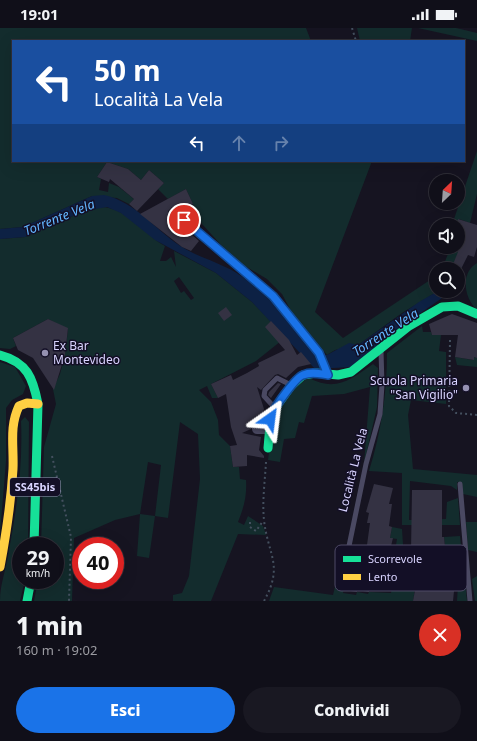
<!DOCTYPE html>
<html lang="it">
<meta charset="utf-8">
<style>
:root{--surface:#100f19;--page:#191822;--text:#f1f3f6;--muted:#9c9ca2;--line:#302f38;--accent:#1a73e8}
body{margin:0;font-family:"Noto Sans",sans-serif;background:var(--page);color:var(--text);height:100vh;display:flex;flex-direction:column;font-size:15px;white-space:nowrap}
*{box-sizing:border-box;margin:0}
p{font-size:13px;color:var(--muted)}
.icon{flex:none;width:22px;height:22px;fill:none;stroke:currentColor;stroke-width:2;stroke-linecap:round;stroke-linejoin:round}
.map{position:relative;height:573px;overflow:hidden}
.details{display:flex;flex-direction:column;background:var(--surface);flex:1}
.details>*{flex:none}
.banner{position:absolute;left:12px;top:12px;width:453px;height:122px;border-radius:0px;box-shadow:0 4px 16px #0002,0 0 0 1px var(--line);background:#1a4fa0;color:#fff;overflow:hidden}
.needle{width:26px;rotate:25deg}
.tools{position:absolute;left:429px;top:146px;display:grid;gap:8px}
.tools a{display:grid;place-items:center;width:36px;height:36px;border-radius:50%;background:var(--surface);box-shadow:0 4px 16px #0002,0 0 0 1px var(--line);font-size:20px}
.speed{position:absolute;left:12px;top:509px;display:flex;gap:8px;font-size:20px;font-weight:700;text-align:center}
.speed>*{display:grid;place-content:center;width:52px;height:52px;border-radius:50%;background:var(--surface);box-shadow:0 4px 16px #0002,0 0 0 1px var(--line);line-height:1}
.speed small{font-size:10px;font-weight:400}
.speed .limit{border:6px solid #d22;background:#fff;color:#111}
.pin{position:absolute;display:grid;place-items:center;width:34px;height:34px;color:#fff;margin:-17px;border:2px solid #fff;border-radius:50%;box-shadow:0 1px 4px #0007}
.me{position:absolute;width:44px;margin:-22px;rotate:31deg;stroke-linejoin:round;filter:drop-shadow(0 0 3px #0008)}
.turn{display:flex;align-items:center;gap:14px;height:84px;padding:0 16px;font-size:18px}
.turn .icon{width:52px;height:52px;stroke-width:2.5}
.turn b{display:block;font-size:28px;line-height:34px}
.lanes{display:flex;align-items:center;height:38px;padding:0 16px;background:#0003;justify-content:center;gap:20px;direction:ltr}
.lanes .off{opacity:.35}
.round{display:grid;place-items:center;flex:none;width:42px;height:42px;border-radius:21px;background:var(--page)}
.summary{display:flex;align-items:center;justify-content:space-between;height:68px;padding:0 16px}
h1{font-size:24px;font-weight:800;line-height:30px}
.cta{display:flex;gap:8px;margin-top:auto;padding:8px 16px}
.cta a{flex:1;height:46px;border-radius:24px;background:var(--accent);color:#fff;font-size:16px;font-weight:800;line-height:46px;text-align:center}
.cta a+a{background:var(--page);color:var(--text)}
.status{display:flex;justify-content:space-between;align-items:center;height:28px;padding:0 20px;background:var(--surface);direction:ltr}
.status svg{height:11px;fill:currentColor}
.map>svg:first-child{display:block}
.green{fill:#132c2d;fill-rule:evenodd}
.water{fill:#0d2144}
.building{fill:#343243}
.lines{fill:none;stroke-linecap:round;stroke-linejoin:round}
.path{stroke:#44505f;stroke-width:2;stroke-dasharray:2 3;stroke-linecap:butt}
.lane{stroke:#4a4962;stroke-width:5}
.street{stroke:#4a4962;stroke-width:10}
.fast{stroke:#16e098;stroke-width:9}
.slow{stroke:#ffcf43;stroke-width:9}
.route-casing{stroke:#114b97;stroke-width:10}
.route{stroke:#1a73e8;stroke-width:7}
.poi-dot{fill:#9591b1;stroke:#130f26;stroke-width:1.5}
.labels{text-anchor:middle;stroke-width:3;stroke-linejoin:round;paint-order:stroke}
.shield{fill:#130f26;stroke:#9e99be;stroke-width:1}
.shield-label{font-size:11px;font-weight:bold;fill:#d9d4ff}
.poi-label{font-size:12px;fill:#d9d4ff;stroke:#130f26;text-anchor:start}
.street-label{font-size:12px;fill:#d9d4ff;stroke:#130f26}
.water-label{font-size:13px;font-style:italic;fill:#62b6ff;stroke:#130f26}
.key{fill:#130f26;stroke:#4e4a67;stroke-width:1}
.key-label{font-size:11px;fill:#d9d4ff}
</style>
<div class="status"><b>19:01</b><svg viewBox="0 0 49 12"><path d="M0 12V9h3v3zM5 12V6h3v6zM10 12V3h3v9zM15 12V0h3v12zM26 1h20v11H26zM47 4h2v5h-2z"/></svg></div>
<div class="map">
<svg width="477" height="573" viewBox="0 0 477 573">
<rect width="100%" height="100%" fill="#161421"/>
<!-- green -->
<path class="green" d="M 0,0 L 306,0 L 311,13 L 13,13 L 13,133 L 372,133 L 315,284 L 343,310 L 436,248 L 436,263 L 438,263 L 402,285 L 358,317 L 335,322 L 327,327 L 292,285 L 282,266 L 267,251 L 245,238 L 222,218 L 202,196 L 186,161 L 168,171 L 158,161 L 164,155 L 149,142 L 141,152 L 128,141 L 107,134 L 97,149 L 101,151 L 99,162 L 108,164 L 109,155 L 119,159 L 134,171 L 129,176 L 117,170 L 92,168 L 23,199 L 0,201 Z
M 357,0 L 412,0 L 410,13 L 360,13 Z
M 418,0 L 456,0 L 477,5 L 477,13 Z
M 477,123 L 477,166 L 470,195 L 459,191 L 457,197 L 452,197 Z
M 101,179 C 126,179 145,207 165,218 L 160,233 L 166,233 L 171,229 L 176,239 L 174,223 L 216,245 L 252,274 L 286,309 L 256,333 L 211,356 L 218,370 L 212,370 L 207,358 L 199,362 L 211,374 L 218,392 L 219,407 L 230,418 L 233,439 L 239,439 L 240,451 L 246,452 C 247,468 244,479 238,494 L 244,497 L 248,488 L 263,498 L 266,507 L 238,506 L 211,573 L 173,573 L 173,567 L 182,565 L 189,548 L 200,451 L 198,406 L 180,394 L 168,490 L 155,488 L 149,530 L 137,528 L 140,486 L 115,492 L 74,510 L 72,573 L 34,573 L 38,552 L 55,552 L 55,518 L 41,518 L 44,419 L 56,376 L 53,361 L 60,346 L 65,327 L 68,301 L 48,291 L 13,310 L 16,318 L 10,321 L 0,320 L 0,211 L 25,209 L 84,183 ZM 179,249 L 194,270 L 191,272 L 184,263 L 181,265 L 174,253 ZM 148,434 L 161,437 L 155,488 L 140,486 Z
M 450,221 L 458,223 L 458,226 L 451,241 L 442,241 Z
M 477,235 L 477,282 C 464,270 460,245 477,235 Z
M 267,269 L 271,269 L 318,326 L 316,327 Z
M 422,298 L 423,304 L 431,304 L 432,307 L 441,307 L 439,323 L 446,324 L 446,376 L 411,372 L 408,387 L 413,441 L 477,447 L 477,469 L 463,466 L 462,455 L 457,454 L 457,462 L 451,458 L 410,453 L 409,492 L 446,491 L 447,474 L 458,470 L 460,497 L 402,497 L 402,445 L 369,443 C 381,404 387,366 387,325 Z
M 455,329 L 473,332 L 474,329 L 477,330 L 477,339 L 457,337 Z
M 0,334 L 15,339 L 26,358 L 23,366 L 12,372 L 6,380 L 6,433 L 0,506 Z
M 373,336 L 378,340 L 377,379 L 364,436 L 370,359 L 344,366 L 312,368 L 304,395 L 299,394 L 295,410 L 284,411 L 280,434 L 268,432 L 274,386 L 300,352 L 309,350 C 336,364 350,352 373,336 Z
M 25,389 L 29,394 L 28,518 L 21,518 L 21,552 L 25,552 L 20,573 L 0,573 C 0,555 7,539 9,522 C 17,479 23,437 21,393 Z
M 466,494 L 477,494 L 477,524 L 468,522 Z
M 392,499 L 402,501 L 404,532 L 394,529 L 397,511 L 390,510 Z
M 460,508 L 467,573 L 457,573 L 458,557 L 443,554 L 444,545 L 438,544 L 436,552 L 417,549 L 413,573 L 269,573 L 274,559 L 333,567 L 345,518 L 350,527 L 343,565 L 356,567 L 357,564 L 368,566 L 369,564 L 391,565 L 395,541 L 404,542 L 404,535 L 419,537 L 420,531 L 439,531 L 439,520 L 445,519 L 444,509 Z
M 477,548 L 477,573 L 475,573 L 472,551 Z"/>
<!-- water -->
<path class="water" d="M 104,167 C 136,174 155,202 182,219 C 198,229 218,234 235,244 C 268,264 292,297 316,327 L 327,327 L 349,315 L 358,317 L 419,274 L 438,263 L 452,263 L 392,305 L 352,339 L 315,341 L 252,274 L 216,245 L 155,212 L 121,185 L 107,179 L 84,183 L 25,209 L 0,211 L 0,201 L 23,199 L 92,168 Z"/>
<!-- building -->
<path class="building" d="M 107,134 L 128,141 L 141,152 L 149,142 L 164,155 L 137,183 L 129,176 L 134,171 L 110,151 L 109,154 L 97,149 Z
M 186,161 L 193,176 L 178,183 L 172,179 L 168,183 L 170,187 L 169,187 L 199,213 L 191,223 L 182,219 L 140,186 Z
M 458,191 L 477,197 L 477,219 L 474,229 L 468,227 L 461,241 L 451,241 L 458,224 Z
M 226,279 L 232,287 L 224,293 L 218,285 Z
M 452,286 L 477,295 L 477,330 L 474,329 L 474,332 L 455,329 L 458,307 L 432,307 L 429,296 Z
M 48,291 L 68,300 L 65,327 L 54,362 L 33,330 L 18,322 L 13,310 Z
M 271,293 L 289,312 L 297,327 L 301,324 L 311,336 L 298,339 L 286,350 L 278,346 L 275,347 L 261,362 L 257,359 L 264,381 L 260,394 L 254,395 L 251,401 L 242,405 L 261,409 L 259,422 L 264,428 L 264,430 L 247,427 L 247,438 L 233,439 L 230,418 L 237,417 L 231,399 L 226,366 L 218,370 L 211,356 L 231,347 L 233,352 L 247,345 L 259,338 L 258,335 L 285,322 L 265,299 Z
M 278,355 L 281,356 L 271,370 L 268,367 L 269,364 Z
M 374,456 L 393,460 L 389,476 L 392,476 L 389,498 L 392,499 L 390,510 L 393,510 L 390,522 L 367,517 L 370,495 L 367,495 L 369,485 L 366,484 Z
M 412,462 L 442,462 L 442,509 L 444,509 L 445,519 L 439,520 L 439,531 L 420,531 L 421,526 L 411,524 Z
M 360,539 L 395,545 L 392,563 L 380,561 L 379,563 L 369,561 L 369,564 L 357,562 L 357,564 L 344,562 L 347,540 L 359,542 Z
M 416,557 L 454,563 L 453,573 L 413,573 Z"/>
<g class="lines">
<!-- path -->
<path class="path" d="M 352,0 L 356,13
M 450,312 L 449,378 L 456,385 L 477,387
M 52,428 L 71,509 L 69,573
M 250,494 L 250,499 L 256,503 L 263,493
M 264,573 C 284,537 268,528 264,492 C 262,474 265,452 266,434"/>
<!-- lane -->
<path class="lane" d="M 172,183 L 273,268 L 319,325 L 327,344
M 381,323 L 382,357 L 380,386 L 366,436 L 349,518 L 353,524 L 397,533
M 274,379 L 264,368 L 265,362 L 277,350 L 289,356
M 460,456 L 470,573"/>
<!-- street -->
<path class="street" d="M 257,401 L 270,401"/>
<!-- fast -->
<path class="fast" d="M 0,327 C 27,334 33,350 38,376 L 34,518
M 268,420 L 271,386 L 291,358 L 303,347 L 316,345 L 338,347 L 351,344 L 409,298 L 442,279 L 458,278 L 477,286
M 27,573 L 31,552"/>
<!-- slow -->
<path class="slow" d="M 0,539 C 6,507 11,474 13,441 C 14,418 9,399 19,378 L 27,375 L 38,376"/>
</g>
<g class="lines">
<defs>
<path id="route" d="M 184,192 L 273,268 L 319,325 L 328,347 C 320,346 312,343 303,347 C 296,349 271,383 270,391"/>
</defs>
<!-- route casing -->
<use href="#route" class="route-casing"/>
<!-- route -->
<use href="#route" class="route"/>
</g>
<!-- markers -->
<g class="poi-dot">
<circle cx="45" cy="325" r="4"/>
<circle cx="466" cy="360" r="4"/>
</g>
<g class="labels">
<!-- shield labels -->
<rect class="shield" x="10" y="450" width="50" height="18" rx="3"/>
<g class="shield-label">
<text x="35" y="463">SS45bis</text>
</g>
<!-- poi labels -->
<g class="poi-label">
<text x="53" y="322">Ex Bar<tspan x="53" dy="14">Montevideo</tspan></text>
<text x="458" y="357" text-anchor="end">Scuola Primaria<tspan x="458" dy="14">"San Vigilio"</tspan></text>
</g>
<!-- street labels -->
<g class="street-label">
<text transform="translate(353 442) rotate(-76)" y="4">Località La Vela</text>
</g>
<!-- water labels -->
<g class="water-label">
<text transform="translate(59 189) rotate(-22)" y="5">Torrente Vela</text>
<text transform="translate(385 304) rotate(-33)" y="5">Torrente Vela</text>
</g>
</g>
<!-- legend -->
<rect x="335" y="517" width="132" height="46" rx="6" class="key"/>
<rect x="343" y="528" width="18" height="6" fill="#16e098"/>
<rect x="343" y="546" width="18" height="6" fill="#ffcf43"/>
<g class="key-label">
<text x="368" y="535">Scorrevole</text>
<text x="368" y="553">Lento</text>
</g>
</svg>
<div class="tools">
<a><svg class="needle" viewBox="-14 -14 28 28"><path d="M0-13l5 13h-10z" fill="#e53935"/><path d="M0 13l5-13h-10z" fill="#9c9ca2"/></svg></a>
<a><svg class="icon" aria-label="sound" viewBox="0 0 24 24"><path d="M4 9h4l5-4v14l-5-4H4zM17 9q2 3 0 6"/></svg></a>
<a><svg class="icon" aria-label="search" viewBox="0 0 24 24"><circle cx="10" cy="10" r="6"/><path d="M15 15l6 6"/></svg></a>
</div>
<div class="speed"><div>29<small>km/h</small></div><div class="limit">40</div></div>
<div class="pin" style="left:184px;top:192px;background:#d93025"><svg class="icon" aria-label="arrive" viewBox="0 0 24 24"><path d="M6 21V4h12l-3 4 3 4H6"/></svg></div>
<svg class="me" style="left:270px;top:391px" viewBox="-20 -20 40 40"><path d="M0-17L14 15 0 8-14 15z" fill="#1a73e8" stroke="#fff" stroke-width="4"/></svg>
<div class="banner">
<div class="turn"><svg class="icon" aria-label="left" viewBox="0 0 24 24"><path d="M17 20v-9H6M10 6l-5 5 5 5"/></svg><div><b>50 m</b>Località La Vela</div></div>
<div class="lanes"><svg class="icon" aria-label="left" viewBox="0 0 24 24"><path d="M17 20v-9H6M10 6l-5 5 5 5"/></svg><svg class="icon off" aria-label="ahead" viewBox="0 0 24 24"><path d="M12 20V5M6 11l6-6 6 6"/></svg><svg class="icon off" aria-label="right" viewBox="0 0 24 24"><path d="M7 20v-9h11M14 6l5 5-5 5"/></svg></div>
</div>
</div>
<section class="details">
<div class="summary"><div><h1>1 min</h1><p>160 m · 19:02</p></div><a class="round" style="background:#d93025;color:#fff"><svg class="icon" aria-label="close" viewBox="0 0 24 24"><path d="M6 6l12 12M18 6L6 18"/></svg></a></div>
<div class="cta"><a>Esci</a><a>Condividi</a></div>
</section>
